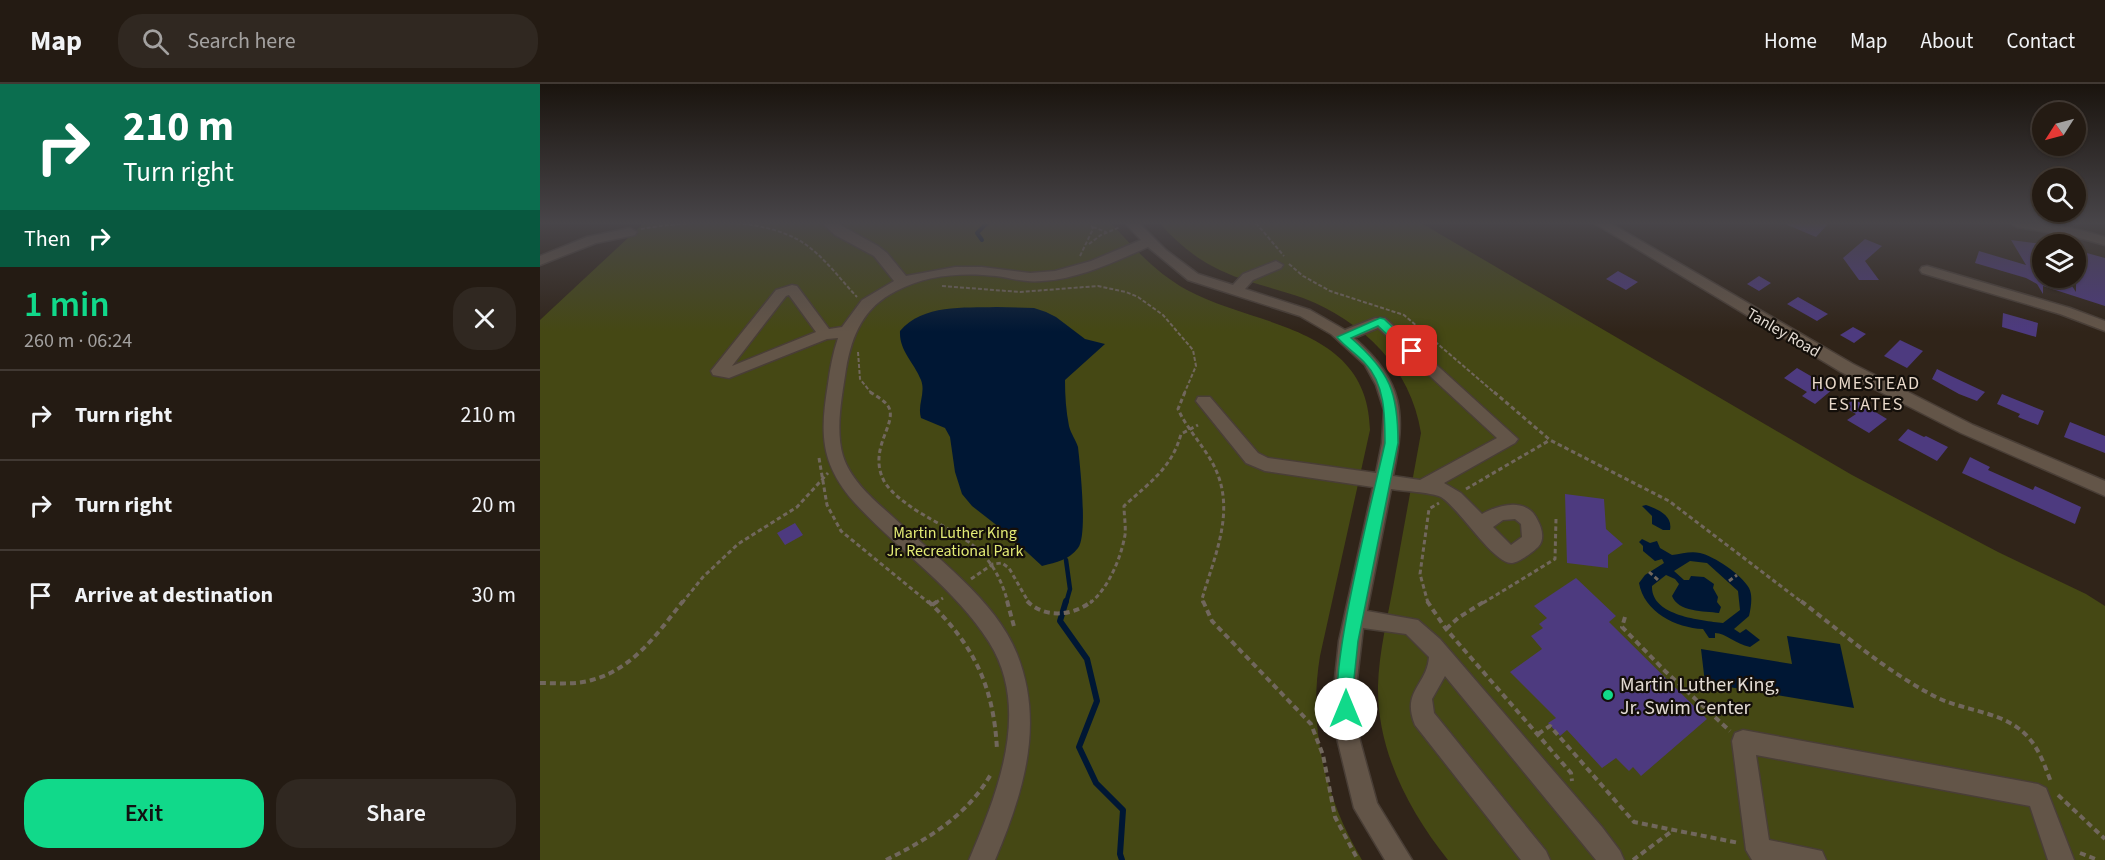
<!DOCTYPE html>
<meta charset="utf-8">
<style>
:root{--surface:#241b13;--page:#302821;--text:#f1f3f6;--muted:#a3a1a0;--line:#413933;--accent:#11d98a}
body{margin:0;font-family:"Source Sans 3",sans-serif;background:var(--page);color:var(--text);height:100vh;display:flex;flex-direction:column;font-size:22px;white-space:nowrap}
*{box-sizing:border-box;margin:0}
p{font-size:20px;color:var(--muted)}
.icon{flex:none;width:33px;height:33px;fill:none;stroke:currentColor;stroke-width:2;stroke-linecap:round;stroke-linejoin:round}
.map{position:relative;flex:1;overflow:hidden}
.panel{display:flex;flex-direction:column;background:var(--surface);width:540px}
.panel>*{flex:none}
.top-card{background:#0b6e4f;color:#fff;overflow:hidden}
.needle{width:39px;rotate:234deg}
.buttons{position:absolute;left:1492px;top:18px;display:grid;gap:12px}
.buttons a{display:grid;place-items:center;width:54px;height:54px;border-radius:50%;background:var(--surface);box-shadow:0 2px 4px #0004,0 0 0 2px var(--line);font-size:30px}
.pin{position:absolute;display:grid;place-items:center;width:51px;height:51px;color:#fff;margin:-26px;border-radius:12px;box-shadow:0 3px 9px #0006}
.me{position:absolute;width:66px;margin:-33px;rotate:0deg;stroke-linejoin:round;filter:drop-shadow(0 0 4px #0008)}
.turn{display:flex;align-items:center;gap:21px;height:126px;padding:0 24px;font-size:27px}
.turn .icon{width:78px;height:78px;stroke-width:2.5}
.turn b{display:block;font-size:42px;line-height:51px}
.then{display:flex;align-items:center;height:57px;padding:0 24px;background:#0003;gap:12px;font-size:22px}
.round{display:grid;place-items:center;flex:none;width:63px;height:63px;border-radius:24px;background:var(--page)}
.overview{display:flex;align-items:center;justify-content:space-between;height:102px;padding:0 24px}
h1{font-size:36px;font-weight:600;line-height:45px;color:var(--accent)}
.action{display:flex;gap:12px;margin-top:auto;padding:12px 24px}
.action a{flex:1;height:69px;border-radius:24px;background:var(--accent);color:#111;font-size:24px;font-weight:600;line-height:69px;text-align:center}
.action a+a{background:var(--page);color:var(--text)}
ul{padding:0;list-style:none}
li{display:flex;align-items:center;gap:18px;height:90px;padding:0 24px;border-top:2px solid var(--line)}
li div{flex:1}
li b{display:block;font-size:22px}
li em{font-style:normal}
header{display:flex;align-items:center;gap:36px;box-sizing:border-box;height:84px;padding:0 30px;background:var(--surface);border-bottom:2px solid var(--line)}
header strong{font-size:28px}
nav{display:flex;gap:33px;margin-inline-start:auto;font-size:21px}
.search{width:420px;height:54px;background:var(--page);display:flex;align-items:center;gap:15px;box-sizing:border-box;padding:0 21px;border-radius:24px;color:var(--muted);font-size:22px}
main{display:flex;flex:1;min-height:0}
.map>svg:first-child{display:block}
.green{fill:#454814}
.water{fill:#001734;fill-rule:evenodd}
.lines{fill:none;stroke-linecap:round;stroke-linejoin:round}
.stream-far2{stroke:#001734;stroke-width:4}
.stream-far1{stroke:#001734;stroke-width:4.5}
.stream{stroke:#001734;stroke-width:6}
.building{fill:#4d3a7f}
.minor-casing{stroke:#493e36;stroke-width:3}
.path-far2{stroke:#71675d;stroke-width:2;stroke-dasharray:4 2;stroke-linecap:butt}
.path-far1{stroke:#71675d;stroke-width:3;stroke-dasharray:4.5 3;stroke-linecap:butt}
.path{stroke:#71675d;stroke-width:4;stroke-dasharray:6 4;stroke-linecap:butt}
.minor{fill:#635548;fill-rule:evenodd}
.route{fill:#11d98a;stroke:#0b8d5a;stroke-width:1.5}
.poi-dot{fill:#11d98a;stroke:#140f0a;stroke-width:2}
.labels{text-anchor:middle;stroke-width:4.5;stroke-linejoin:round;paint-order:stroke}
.street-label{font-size:16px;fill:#e3dbd3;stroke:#140f0a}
.park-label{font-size:16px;fill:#e3eb75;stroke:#140f0a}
.neighbourhood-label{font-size:18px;letter-spacing:1.5px;fill:#eadacb;stroke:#140f0a}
.near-poi-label{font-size:20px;fill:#e3dbd3;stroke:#140f0a;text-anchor:start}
</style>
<header>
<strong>Map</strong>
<div class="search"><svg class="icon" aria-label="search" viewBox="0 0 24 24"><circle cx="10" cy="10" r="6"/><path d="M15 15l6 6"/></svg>Search here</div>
<nav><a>Home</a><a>Map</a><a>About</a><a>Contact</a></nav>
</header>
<main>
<section class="panel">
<div class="top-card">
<div class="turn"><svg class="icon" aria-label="right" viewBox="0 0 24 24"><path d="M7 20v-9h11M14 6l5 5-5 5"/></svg><div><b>210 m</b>Turn right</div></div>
<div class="then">Then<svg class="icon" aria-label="right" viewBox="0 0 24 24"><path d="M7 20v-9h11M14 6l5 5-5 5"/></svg></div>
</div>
<div class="overview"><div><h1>1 min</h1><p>260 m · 06:24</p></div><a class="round"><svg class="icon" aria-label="close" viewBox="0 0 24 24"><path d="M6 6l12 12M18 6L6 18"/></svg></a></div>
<ul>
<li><svg class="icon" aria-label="right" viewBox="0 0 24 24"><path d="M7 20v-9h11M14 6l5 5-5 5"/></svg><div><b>Turn right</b></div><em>210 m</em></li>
<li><svg class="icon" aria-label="right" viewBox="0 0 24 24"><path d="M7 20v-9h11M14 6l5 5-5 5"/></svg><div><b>Turn right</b></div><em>20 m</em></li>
<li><svg class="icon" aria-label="arrive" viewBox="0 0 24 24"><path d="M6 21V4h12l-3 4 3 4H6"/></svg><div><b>Arrive at destination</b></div><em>30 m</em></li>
</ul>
<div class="action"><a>Exit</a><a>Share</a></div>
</section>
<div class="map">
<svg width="1565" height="776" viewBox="0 0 1565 776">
<rect width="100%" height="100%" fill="#302419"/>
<!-- green -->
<path class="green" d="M 104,139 L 571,139 C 595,165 616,189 647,206 C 715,243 828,241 830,346 L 780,572 C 768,644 785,714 822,776 L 0,776 L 0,236 Z
M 619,139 L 881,139 L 1312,391 L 1458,468 L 1546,510 L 1565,522 L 1565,776 L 908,776 C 869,727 837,667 838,602 C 839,567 848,532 854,498 C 863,448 872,399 881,349 C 871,284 823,237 763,214 C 733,203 701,198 672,182 C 651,171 635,156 619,139 Z"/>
<!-- water -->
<path class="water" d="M 456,223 L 494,224 L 506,228 L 516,233 L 545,255 L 565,260 L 525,296 C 525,312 526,327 529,342 C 531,350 536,356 538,363 C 540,381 548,452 538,464 C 529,476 517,478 502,482 L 464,447 L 432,422 L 422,410 L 415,388 L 410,353 L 405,344 L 381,334 C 377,321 386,309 381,296 C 374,278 359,267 360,247 C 383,220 424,224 456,223 Z
M 1106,421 C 1117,425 1133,431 1130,446 L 1123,446 L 1112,440 L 1112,432 L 1102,422 Z
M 1102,455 L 1110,459 L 1117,457 L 1120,464 L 1132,471 C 1142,470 1150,467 1160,469 C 1174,472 1202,491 1209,504 C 1213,511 1211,524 1209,532 L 1194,545 L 1200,549 L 1206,545 L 1220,556 L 1210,563 C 1195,560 1186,549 1175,549 L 1175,554 L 1169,554 L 1163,545 C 1136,544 1104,528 1099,499 L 1105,491 L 1124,479 L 1122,475 L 1115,477 L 1103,467 L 1103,462 L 1099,458 ZM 1150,477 L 1167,479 L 1198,507 L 1200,526 L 1183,539 C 1161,536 1111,532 1112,502 L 1126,491 L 1135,495 L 1139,500 L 1132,512 C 1138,528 1164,527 1179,529 L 1181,523 L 1177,518 L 1178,513 L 1173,504 L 1174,500 L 1164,493 L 1151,492 L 1149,496 L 1144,496 L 1134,487 Z
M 1247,552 L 1300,560 L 1314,624 L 1165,599 L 1161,565 L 1252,580 Z"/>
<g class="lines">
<!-- stream-far2 -->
<path class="stream-far2" d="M 442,156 L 437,149 L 447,139"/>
<!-- stream-far1 -->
<path class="stream-far1" d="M 526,519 L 530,505 L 526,476"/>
<!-- stream -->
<path class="stream" d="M 526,517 L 520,537 L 547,575 L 557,617 L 539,663 L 556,699 L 583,726 L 580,770 L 582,776"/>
</g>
<!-- building -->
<path class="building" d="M 1243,139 L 1289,139 L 1276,153 Z
M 1325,155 L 1342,162 L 1325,177 L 1339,196 L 1319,196 L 1303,174 Z
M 1471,156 L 1503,160 L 1503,194 L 1528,196 L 1536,208 L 1536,166 L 1565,174 L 1565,222 L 1503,202 L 1503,210 L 1497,200 L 1486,194 L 1435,179 L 1439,167 L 1486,181 Z
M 1078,187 L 1098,198 L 1086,206 L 1066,195 Z
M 1219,192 L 1231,199 L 1219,207 L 1207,200 Z
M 1258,213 L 1288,230 L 1277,237 L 1247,220 Z
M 1463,229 L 1498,239 L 1496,253 L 1462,243 Z
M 1313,243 L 1326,250 L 1314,259 L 1300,251 Z
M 1360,256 L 1383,267 L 1367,284 L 1344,272 Z
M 1257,284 L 1293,305 L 1275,320 L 1262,312 L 1267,308 L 1244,294 Z
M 1397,285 L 1411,292 L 1445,308 L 1437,317 L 1419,310 L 1392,295 Z
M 1462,310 L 1504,327 L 1498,341 L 1478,333 L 1480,330 L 1457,320 Z
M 1314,315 L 1347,335 L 1329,349 L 1307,336 L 1316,330 L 1304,323 Z
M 1530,338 L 1565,352 L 1565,369 L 1524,353 Z
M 1368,345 L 1384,353 L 1386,352 L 1408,363 L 1397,377 L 1358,356 Z
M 1430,373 L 1450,383 L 1448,386 L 1493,406 L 1495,402 L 1541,423 L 1535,440 L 1422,389 Z
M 1025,410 L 1064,415 L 1066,445 L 1083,460 L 1068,471 L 1068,484 L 1027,479 Z
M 255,439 L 263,451 L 245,461 L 237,449 Z
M 1036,494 L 1076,532 L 1069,538 L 1167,635 L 1101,692 L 1093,683 L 1089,687 L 1076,674 L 1062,684 L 1027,646 L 1020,652 L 1008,639 L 1016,634 L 970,588 L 1002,565 L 991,552 L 1003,544 L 999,540 L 1007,534 L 994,522 Z"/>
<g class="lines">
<defs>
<path id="minor" d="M 282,139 L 297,139 L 338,162 L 347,169 L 366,192 L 415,183 L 442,183 L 490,189 L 515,187 L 551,177 L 601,156 L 585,139 L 599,139 L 626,166 L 658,190 L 693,201 L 703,190 L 736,177 L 743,181 L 741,184 L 713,196 L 705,205 L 770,226 L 805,246 L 835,234 L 845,234 L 978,355 L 975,359 L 904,399 L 921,409 L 942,430 C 960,420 988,413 998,437 C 1002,444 1005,456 998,463 C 993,468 978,479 971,479 C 952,478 920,425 901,413 C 890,408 863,407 851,405 L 827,527 L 878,536 L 900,555 L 1062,743 L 1080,767 L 1084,776 L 1056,776 L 905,592 L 892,615 L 894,629 L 1006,767 L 1010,776 L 981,776 L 875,641 C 861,607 887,601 889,573 L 866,550 L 823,544 L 816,604 L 817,646 L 837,719 L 872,776 L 845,776 L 814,724 L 795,646 L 794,604 L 799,557 L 833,403 L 725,387 L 706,379 L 656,317 L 658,313 L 670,313 L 718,369 L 728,374 L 836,389 L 842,359 L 844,326 L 836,301 L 825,281 L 791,250 L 760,232 L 648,196 L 608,163 C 574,178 539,195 502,197 C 486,199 471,194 456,192 C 422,188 386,191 356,207 C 324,223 312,250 306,285 C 302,313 295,345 303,372 C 311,397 334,416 353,433 C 394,472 456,516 477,570 C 505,640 483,710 455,776 L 429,776 C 457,710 492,626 449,558 C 415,504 357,465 314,418 C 280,379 280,349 288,300 C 290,284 293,269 298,254 L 287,255 L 189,294 L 173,291 L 171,287 L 236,206 L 252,201 L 257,202 L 289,245 L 302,243 L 322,216 L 354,197 L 334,172 L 295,151 ZM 249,211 L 276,248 L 192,282 L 246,212 ZM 838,244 L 957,354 L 880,396 L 853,392 C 866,329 864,298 814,254 ZM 975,435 L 981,440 L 982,453 L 971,461 L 953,443 L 963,436 Z
M 1054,139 L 1070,139 L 1313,280 L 1433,341 L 1565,397 L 1565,412 L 1421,349 L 1301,288 Z
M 1470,139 C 1503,138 1533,143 1565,153 L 1565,161 L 1536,153 L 1477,143 Z
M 90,144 L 97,148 L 95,151 L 56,159 L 0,181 L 0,172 L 47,153 Z
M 1387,182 L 1530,224 L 1565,237 L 1565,247 L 1520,230 L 1382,189 L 1380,186 L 1382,183 Z
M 1203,646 L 1498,700 L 1506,704 L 1534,776 L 1508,776 L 1490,722 L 1216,671 L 1229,756 L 1282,767 L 1286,776 L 1212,776 L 1206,766 L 1192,657 L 1195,649 Z"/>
</defs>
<!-- minor casing -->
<use href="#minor" class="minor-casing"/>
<!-- path-far2 -->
<path class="path-far2" d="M 716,139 L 744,172
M 553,143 L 566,148
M 101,145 C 149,137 222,131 265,160 C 285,174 300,195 317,213
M 549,160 L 561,151 L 580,143
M 540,172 L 553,145 L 550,139
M 749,180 L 763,192 L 790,207 L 864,231 L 956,310
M 402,202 L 480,208 L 558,202 L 586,208 L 598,213 L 623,231 L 653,266 L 656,282 L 644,310
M 318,268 L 320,295 L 332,310"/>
<!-- path-far1 -->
<path class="path-far1" d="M 330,308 C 336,312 344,316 348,322 C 359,339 327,364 344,397 C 351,409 363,417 374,425 C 420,454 452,460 468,519
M 645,308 L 638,325 C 647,345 663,361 673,380 C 697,425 675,470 662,515 L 663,519
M 954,308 L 1010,356 L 1129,417 L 1263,519
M 279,374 L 287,421 L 301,447 L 389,519
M 926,405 L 1010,356
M 1109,488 L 1118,496
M 431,495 L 453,480 L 462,479 L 469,484 L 489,519
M 1189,497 L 1197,491
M 142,519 L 163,493 L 198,460 L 257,423 L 288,389
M 395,519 L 403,514
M 550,519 C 568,505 581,474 585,451 C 586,442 584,431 584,422 C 609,399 632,384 641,350 L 658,341
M 888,519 L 880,490 L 889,425 L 899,419
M 943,519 L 1015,475 L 1016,435"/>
<!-- path -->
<path class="path" d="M 388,517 C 434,561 454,603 457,666
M 467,517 L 475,546
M 487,517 C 505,535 533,532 552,517
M 663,517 L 672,537 L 771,640 L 783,671 L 795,733 L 818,776
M 887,517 L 906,545 L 1031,689 L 1032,697
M 1261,517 C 1305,551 1347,588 1396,613 C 1422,626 1455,627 1478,644 C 1497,658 1503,677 1511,698
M 392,521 L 398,517
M 1085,533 L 1082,543 L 1125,587 L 1190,647
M 906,545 L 918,534 L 945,517
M 0,599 C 17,599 35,601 52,596 C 93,585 118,549 143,517
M 998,650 L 1010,642 L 1094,738 L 1199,759
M 1518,711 L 1565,755
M 1540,769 L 1558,776
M 346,776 C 388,755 427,732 451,690
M 1093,776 L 1132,747"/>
<!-- minor -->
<use href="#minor" class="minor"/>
</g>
<!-- sky -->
<linearGradient id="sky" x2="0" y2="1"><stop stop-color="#1a140e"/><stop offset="0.56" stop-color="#484549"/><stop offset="1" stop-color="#484549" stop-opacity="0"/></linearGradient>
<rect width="1565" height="248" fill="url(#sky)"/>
<!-- route -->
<path class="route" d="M 840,234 L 844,235 L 878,267 L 876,270 L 868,270 L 838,242 L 811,254 C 850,288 858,308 858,359 L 818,557 L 813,604 L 814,625 L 812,630 L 806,633 L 800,630 C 785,596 835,406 845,359 C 845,331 845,300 825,279 C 816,269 805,263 797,253 Z"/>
<!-- markers -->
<circle class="poi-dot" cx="1068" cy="611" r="6"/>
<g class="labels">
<!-- street labels -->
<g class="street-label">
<text transform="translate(1244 248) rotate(30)" y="6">Tanley Road</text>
</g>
<!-- park labels -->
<g class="park-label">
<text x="415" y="454">Martin Luther King<tspan x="415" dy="18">Jr. Recreational Park</tspan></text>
</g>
<!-- neighbourhood labels -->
<g class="neighbourhood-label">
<text x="1326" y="305">HOMESTEAD<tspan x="1326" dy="21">ESTATES</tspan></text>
</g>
<!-- near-poi labels -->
<g class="near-poi-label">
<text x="1080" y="607">Martin Luther King,<tspan x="1080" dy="23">Jr. Swim Center</tspan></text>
</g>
</g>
</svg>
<div class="buttons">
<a><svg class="needle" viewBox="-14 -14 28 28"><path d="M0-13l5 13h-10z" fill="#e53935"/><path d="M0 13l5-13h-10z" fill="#a3a1a0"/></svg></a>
<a><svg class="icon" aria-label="search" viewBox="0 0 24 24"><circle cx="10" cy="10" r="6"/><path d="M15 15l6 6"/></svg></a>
<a><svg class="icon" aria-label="layers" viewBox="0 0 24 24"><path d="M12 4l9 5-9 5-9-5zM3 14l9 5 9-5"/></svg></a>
</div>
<div class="pin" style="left:872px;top:267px;background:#d93025"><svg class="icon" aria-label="arrive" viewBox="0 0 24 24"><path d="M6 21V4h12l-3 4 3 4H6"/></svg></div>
<svg class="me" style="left:806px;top:625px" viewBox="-20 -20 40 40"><circle r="19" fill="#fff"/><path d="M0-13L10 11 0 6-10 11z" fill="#11d98a"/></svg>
</div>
</main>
